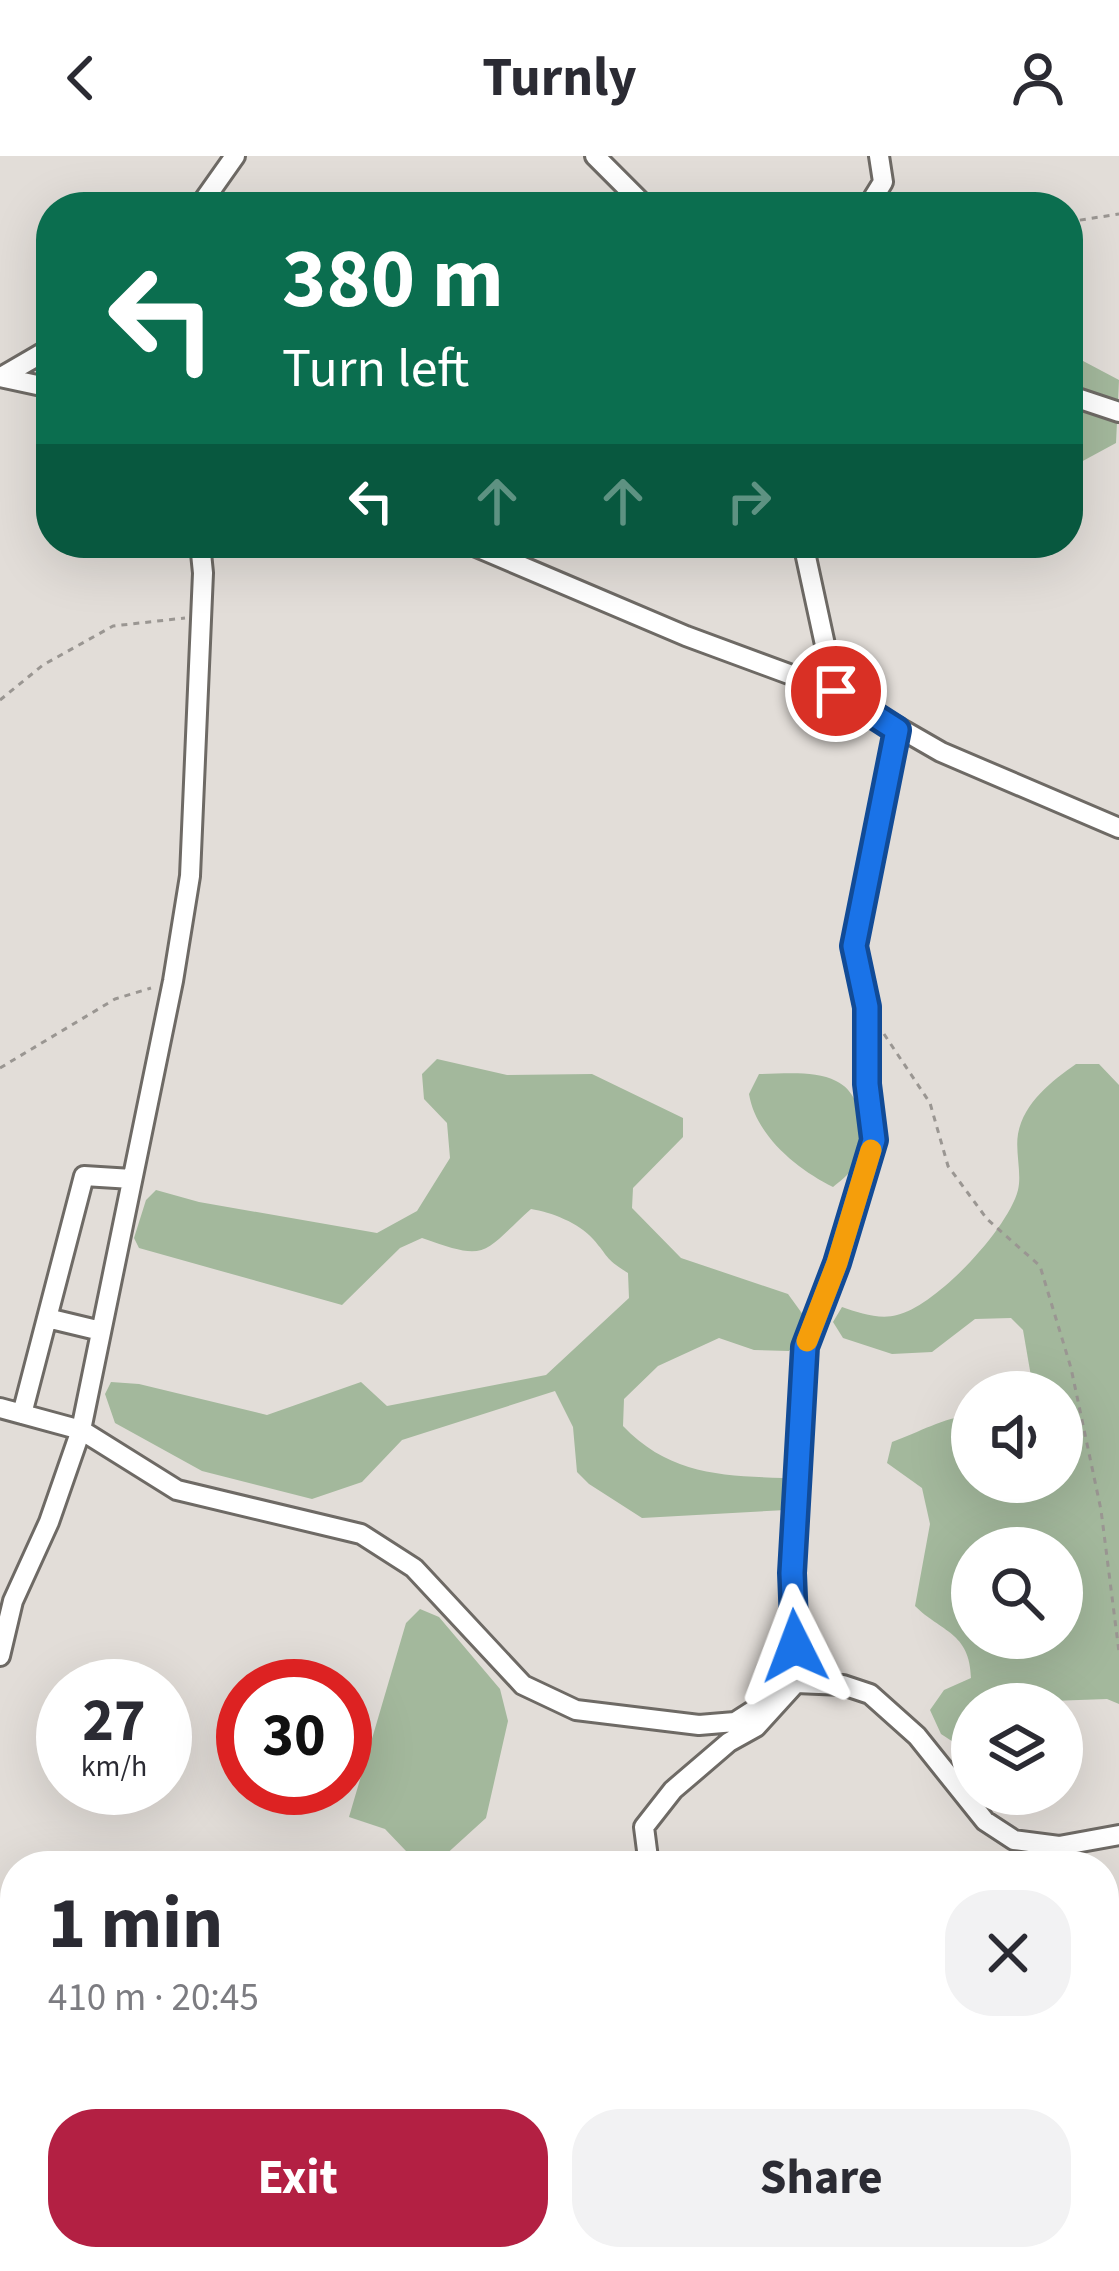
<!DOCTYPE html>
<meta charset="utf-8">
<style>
:root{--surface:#fff;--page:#f2f2f3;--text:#2b2b33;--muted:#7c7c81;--accent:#b32043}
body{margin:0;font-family:"Source Sans 3",sans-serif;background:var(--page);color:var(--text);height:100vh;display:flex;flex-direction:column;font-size:45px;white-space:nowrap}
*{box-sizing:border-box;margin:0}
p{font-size:39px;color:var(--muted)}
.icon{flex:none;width:66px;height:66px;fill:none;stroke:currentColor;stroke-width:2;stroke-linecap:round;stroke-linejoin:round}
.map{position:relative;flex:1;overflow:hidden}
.drawer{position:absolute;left:0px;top:1695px;width:1119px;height:420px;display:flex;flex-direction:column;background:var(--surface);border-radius:48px 48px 0 0;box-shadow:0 12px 48px #0002}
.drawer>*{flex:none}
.hud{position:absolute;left:36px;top:36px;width:1047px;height:366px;border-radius:48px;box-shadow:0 12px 48px #0002;background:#0b6e4f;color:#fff;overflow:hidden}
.buttons{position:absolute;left:951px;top:1215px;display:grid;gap:24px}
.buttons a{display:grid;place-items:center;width:132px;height:132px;border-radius:50%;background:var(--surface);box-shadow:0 12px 48px #0002;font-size:60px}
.speed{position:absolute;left:36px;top:1503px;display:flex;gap:24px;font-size:60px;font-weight:700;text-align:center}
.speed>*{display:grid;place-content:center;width:156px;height:156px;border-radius:50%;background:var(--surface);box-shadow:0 12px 48px #0002;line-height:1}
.speed small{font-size:30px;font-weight:400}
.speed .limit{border:18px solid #d22;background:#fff;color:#111}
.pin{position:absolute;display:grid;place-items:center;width:102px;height:102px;color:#fff;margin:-51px;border:6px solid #fff;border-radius:50%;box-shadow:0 3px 12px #0007}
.me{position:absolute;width:132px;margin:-66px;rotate:357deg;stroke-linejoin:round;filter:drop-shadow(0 0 9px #0008)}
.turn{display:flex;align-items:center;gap:42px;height:252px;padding:0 48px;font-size:54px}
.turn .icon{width:156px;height:156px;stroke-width:2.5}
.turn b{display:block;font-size:84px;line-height:102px}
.lanes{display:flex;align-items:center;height:114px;padding:0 48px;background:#0003;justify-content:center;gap:60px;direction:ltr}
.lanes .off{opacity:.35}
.round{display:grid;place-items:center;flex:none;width:126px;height:126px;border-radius:48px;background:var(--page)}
.head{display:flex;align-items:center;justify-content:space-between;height:204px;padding:0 48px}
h1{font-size:72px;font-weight:700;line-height:90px}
.button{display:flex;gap:24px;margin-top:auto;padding:24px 48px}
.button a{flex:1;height:138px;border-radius:48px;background:var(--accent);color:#fff;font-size:48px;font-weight:700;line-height:138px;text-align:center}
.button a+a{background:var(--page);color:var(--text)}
header{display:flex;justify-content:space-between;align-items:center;height:156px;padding:0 48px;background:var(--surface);font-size:54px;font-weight:700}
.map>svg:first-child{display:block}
.green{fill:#a3b89c;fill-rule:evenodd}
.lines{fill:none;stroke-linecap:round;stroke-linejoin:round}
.minor-casing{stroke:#6e6a65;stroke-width:24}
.path{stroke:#9a9692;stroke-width:3;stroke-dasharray:6 6;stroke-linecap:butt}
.minor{stroke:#fff;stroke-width:18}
.route-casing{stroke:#114b97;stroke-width:30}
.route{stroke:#1a73e8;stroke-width:21}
.slow{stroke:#f59e0b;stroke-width:21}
</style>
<header><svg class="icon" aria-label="back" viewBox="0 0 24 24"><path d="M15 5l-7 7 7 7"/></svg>Turnly<svg class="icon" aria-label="person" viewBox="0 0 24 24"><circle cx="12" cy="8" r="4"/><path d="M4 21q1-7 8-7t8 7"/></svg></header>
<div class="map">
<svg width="1119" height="2115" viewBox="0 0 1119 2115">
<rect width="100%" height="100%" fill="#e2ddd8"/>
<!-- green -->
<path class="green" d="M 1068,197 L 1119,224 L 1116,287 L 1068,313 Z
M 437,903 L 507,919 L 592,918 L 683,962 L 683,981 L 633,1032 L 632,1052 L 681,1102 L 788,1138 L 809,1167 L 789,1195 L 754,1194 L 719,1182 L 658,1210 L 624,1243 L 623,1270 C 669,1318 720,1320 783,1322 L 796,1336 L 786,1354 L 642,1362 L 589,1328 L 577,1316 L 573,1271 L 555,1235 L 402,1284 L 362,1326 L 312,1343 L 202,1315 L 115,1267 L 105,1238 L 111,1226 L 139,1228 L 267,1259 L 361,1226 L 387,1250 L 546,1219 L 629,1142 L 628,1117 C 604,1102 609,1101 593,1083 C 579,1067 551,1056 531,1053 C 481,1098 489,1106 422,1082 L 400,1092 L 342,1149 L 139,1092 L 134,1082 L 146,1044 L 156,1034 L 199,1046 L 377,1077 L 417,1055 L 450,1002 L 447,967 L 424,943 L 422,918 Z
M 1076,908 L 1099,908 L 1119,929 L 1119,1548 L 1107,1543 L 972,1548 L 972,1591 L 964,1593 L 941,1578 L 930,1554 L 944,1534 L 971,1522 C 970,1476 941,1476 915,1450 L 930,1368 L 922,1332 L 887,1307 L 892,1286 C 920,1276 942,1262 972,1259 L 972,1326 L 1062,1326 L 1062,1236 L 1030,1236 L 1033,1232 L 1023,1174 L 1011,1162 L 975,1163 L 932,1196 L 892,1198 L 843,1182 L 833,1166 L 842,1151 C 859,1157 880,1164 897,1159 C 936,1150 1008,1073 1018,1034 C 1022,1017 1015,996 1018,978 C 1024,946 1052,925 1076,908 ZM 1062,1392 L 1062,1482 L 972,1482 L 972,1392 Z
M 759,918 C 782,918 815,914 836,925 C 866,939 865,985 853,1011 C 849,1019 840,1025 833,1031 C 797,1013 756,980 749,938 Z
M 420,1453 L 439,1461 L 500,1533 L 508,1565 L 486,1662 L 442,1702 L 406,1695 L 385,1673 L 349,1661 L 406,1467 Z
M 196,2100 L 337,2100 L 334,2115 L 192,2115 Z"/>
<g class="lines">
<defs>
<path id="minor" d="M 595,0 L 646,51
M 199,51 L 235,0
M 860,51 L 870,47 L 883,26 L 879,0
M 0,221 L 51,232
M 1,221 L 51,192
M 1068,239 L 1119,256
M 467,387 L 686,480 L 835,535 L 941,596 L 1119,672
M 803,387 L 835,535
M 47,1162 L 101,1175
M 0,1252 L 81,1274 L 177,1334 L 361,1378 L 414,1412 L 523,1529 L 576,1554 L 699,1569 L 735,1566 L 796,1527 L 843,1529 L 870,1538 L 917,1580 L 985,1665 L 1014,1684 L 1059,1690 L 1119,1679
M 22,1258 L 84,1020 L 132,1023
M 0,1500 L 13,1445 L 49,1366 L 81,1274 L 173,825 L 190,720 L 203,417 L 200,387
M 649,1710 L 644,1671 L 673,1634 L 729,1586 L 756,1571 L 796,1527 L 792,1417 L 805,1191 L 837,1107 L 874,984 L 867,928 L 867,851 L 853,791 L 897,574"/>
</defs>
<!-- minor casing -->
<use href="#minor" class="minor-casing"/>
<!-- path -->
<path class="path" d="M 1068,66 L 1119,58
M 0,544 L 43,509 L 113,470 L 185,462
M 884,878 L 930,947 L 948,1010 L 987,1063 L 1040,1110 L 1071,1212 L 1101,1354 L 1119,1496
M 0,912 L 115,843 L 151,832
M 1104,1753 L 1119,1746
M 0,1789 L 15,1840
M 0,1861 L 15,1859
M 23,2100 L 23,2115
M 624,2115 L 626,2100"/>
<!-- minor -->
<use href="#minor" class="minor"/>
</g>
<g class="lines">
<defs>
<path id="route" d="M 795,1490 L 792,1417 L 805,1191 L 837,1107 L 874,984 L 867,928 L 867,851 L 854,790 L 897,574 L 836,535"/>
</defs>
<!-- route casing -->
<use href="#route" class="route-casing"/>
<!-- route -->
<use href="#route" class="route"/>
<!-- slow -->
<path class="slow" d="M 807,1185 L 837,1107 L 871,994"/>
</g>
</svg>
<div class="buttons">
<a><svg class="icon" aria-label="sound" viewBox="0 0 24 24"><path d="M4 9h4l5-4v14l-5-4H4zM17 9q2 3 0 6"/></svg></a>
<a><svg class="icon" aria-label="search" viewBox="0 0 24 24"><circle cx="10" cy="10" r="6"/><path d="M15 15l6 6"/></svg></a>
<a><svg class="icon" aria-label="layers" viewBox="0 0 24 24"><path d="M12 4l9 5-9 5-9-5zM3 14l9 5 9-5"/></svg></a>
</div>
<div class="speed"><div>27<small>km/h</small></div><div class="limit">30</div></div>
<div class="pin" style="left:836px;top:535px;background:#d93025"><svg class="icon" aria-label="arrive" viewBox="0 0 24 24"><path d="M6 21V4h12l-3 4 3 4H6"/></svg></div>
<svg class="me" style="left:795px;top:1490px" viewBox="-20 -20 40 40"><path d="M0-17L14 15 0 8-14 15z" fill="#1a73e8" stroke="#fff" stroke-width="4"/></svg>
<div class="hud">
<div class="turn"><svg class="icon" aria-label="left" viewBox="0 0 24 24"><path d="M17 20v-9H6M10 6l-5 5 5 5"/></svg><div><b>380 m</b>Turn left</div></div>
<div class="lanes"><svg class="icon" aria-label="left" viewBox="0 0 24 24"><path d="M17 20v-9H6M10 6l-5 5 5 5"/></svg><svg class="icon off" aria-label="ahead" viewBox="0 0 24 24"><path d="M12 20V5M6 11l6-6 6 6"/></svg><svg class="icon off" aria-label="ahead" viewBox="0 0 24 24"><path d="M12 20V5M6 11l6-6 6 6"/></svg><svg class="icon off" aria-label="right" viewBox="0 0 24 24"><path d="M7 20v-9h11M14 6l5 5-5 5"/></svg></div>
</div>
<section class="drawer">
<div class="head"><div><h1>1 min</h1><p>410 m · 20:45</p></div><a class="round"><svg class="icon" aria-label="close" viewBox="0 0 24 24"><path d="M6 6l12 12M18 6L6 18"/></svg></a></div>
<div class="button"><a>Exit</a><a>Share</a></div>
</section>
</div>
